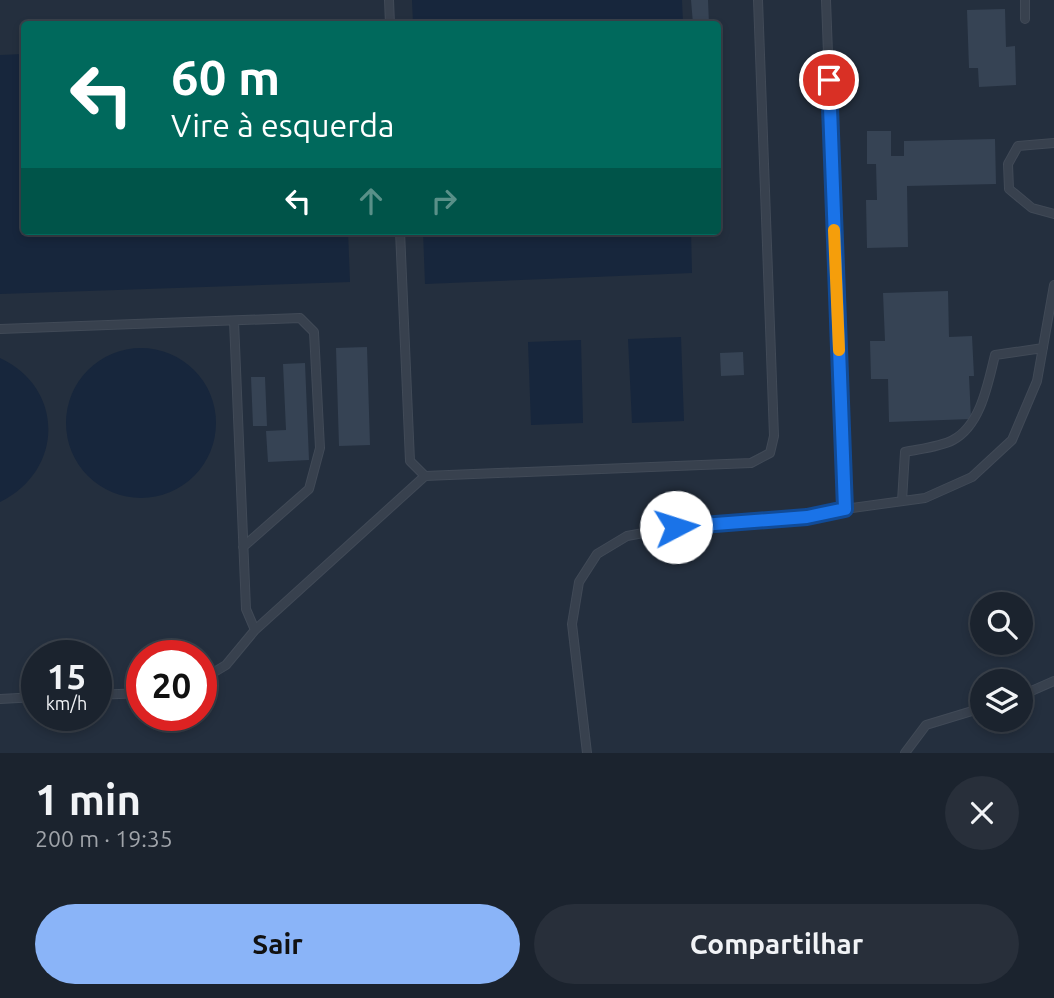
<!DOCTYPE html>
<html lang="pt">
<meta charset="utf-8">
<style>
:root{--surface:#1b232e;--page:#282f3a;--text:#f1f3f6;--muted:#a0a4aa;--line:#39404a;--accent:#8ab4f8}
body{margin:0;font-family:Ubuntu,sans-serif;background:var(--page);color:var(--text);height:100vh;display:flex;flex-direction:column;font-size:26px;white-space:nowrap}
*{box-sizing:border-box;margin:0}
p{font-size:23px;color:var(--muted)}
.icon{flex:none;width:38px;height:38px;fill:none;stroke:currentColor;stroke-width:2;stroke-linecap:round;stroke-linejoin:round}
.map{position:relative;height:753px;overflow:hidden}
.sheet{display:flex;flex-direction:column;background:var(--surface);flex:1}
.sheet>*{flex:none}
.banner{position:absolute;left:21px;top:21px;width:700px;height:214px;border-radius:7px;box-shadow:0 4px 10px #0003,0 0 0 2px var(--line);background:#00695c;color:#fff;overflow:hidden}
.fabs{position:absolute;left:970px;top:592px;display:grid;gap:14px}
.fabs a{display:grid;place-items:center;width:63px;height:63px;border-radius:50%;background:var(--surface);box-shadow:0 4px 10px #0003,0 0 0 2px var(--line);font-size:35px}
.speed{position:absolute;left:21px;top:640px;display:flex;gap:14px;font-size:35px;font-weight:700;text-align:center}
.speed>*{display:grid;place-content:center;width:91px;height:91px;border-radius:50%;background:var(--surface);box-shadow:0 4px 10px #0003,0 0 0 2px var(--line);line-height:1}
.speed small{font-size:18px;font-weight:400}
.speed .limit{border:10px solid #d22;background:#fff;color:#111}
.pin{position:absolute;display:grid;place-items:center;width:60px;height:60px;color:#fff;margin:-30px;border:4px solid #fff;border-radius:50%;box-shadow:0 2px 7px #0007}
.me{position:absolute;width:77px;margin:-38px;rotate:85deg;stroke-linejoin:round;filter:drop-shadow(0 0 5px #0008)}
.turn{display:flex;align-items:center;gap:24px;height:147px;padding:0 35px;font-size:32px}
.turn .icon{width:91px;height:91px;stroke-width:2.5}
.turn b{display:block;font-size:49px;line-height:60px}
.lanes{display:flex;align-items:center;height:66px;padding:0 35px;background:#0003;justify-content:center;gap:35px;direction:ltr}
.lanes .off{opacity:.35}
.round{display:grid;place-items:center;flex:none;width:74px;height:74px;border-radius:37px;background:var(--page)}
.headline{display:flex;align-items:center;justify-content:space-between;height:119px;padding:0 35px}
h1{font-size:42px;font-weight:700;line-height:52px}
.button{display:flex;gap:14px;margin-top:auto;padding:14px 35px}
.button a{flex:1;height:80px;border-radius:42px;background:var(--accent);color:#111;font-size:28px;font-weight:700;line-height:80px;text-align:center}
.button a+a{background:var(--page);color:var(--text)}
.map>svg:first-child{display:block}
.water{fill:#17263c}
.building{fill:#364354}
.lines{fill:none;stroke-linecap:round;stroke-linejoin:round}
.service-casing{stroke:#414a57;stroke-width:10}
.service{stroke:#38414e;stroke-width:8}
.route-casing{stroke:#114b97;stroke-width:18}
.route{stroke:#1a73e8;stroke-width:12}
.slow{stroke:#f59e0b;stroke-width:12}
</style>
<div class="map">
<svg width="1054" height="753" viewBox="0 0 1054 753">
<rect width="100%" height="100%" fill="#242f3e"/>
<!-- water -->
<path class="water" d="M 412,0 L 682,0 L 683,24 L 413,24 Z
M 24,54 L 24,231 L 348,231 L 350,282 L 0,294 L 0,55 Z
M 423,231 L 691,231 L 692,273 L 425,284 Z
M 681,337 L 684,421 L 632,423 L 628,339 Z
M 581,340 L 583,423 L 531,425 L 528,342 Z
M66 423a75 75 0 1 1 150 0a75 75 0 1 1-150 0Z
M 0,358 C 65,388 64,471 0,502 Z"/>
<!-- building -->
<path class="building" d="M 691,0 L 708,0 L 709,24 L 693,24 Z
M 1005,9 L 1006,47 L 1015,46 L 1016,85 L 979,87 L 978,68 L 969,68 L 967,10 Z
M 867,131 L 891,131 L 891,156 L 904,156 L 904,141 L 995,139 L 996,184 L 907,186 L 908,247 L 867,248 L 866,200 L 877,200 L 876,164 L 867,164 Z
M 948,291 L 949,337 L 972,336 L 974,376 L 969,376 L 971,419 L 889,422 L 888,379 L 871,379 L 870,341 L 885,341 L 883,293 Z
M 367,347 L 370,445 L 339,446 L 336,348 Z
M 743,352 L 744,375 L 721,376 L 720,353 Z
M 305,363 L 309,460 L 268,462 L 266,431 L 286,430 L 283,364 Z
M 251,377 L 265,377 L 267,426 L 253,426 Z"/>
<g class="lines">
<defs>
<path id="service" d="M 389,0 L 390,24
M 826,0 L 845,509
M 1025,0 L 1025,19
M 1054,143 L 1018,146 L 1008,164 L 1009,189 L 1032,208 L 1054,214
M 400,231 L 410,461 L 425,476
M 234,321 L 246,609 L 255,630
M 0,329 L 300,318 L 314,332 L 320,448 L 309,489 L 243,547
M 902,501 L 905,452 C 919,449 940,447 953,440 C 981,425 988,383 995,355 L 1043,348
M 201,680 L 226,665 L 255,630 L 425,476 L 751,463 L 770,453 L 774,436 L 758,0
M 96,695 L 142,693
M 1020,696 L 1054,681
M 0,699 L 37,697
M 587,753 L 572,624 L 579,582 L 597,554 L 627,536 L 676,527 L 807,517 L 845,509 L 925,498 L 972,477 L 1012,440 L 1037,381 L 1054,285
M 905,753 L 926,725 L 982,708"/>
</defs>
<!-- service casing -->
<use href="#service" class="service-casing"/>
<!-- service -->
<use href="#service" class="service"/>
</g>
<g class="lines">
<defs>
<path id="route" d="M 676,527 L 807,517 L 845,509 L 829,80"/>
</defs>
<!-- route casing -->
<use href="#route" class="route-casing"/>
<!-- route -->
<use href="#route" class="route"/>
<!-- slow -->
<path class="slow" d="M 834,230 L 839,350"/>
</g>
</svg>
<div class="fabs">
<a><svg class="icon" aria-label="search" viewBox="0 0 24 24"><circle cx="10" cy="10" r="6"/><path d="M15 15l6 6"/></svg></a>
<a><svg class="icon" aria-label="layers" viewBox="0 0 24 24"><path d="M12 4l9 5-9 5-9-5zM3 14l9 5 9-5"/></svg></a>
</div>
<div class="speed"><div>15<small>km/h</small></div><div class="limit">20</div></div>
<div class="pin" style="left:829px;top:80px;background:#d93025"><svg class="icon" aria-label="arrive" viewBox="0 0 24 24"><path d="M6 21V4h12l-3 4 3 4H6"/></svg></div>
<svg class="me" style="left:676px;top:527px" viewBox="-20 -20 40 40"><circle r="19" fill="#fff"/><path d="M0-13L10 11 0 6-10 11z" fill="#1a73e8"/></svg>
<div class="banner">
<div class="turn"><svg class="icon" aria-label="left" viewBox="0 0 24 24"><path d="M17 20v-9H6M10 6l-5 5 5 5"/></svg><div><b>60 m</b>Vire à esquerda</div></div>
<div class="lanes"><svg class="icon" aria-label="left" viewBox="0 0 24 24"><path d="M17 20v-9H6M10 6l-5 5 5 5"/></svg><svg class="icon off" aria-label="ahead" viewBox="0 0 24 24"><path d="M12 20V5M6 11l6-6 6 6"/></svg><svg class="icon off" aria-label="right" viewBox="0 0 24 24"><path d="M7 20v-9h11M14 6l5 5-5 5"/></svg></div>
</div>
</div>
<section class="sheet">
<div class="headline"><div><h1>1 min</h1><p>200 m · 19:35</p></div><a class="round"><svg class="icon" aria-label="close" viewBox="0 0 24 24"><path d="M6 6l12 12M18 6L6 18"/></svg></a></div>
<div class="button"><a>Sair</a><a>Compartilhar</a></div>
</section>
